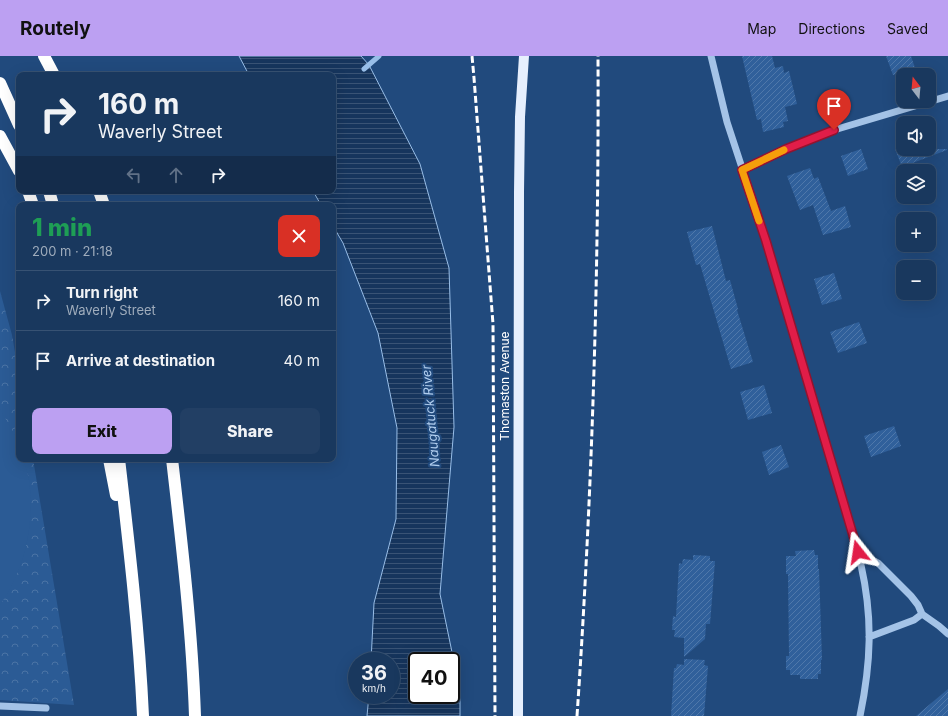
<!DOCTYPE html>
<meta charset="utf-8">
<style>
:root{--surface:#19385e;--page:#223f64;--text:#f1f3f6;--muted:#9facbc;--line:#375273;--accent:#bca0f2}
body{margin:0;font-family:Inter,sans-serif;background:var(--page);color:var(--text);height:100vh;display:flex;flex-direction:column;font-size:15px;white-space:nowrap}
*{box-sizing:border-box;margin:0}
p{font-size:13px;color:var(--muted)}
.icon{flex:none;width:22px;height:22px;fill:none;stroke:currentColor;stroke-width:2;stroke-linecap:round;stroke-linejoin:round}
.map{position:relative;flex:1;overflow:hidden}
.details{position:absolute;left:16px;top:146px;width:320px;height:260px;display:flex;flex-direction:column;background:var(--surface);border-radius:8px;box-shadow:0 4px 16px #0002,0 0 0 1px var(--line)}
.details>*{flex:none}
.banner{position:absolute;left:16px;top:16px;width:320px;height:122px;border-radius:8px;box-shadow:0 4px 16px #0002,0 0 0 1px var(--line);background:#19385e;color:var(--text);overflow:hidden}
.needle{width:26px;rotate:344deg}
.buttons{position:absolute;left:896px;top:12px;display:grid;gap:8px}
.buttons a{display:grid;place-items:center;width:40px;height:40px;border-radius:8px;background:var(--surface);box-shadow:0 4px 16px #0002,0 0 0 1px var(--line);font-size:20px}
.speed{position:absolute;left:348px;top:596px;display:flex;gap:8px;font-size:20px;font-weight:700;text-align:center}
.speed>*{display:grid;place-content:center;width:52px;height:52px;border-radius:50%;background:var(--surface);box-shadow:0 4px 16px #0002,0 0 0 1px var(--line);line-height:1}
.speed small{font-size:10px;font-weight:400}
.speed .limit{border:2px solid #111;border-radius:6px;background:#fff;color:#111}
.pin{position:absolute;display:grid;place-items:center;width:34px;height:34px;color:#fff;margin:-41px -17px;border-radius:50% 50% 50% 0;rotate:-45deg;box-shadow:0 0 4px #0007}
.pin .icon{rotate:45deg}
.me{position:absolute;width:44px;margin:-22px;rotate:345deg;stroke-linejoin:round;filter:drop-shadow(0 0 3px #0008)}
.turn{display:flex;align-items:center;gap:14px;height:84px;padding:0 16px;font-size:18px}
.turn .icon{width:52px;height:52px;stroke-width:2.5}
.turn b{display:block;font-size:28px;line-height:34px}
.lanes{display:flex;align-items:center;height:38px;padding:0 16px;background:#0003;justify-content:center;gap:20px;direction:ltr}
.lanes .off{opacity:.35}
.round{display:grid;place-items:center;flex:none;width:42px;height:42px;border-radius:8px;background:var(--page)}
.head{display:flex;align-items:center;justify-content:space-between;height:68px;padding:0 16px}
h1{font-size:24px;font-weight:800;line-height:30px;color:#1e9e55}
.action{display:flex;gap:8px;margin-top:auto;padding:8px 16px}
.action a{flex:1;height:46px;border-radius:8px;background:var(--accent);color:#111;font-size:16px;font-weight:800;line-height:46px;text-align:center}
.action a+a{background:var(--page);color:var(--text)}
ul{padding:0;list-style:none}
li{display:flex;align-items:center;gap:12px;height:60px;padding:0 16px;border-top:1px solid var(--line)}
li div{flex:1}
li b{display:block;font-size:15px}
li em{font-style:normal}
header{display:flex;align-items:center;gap:24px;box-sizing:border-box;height:56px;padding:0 20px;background:var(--accent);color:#111}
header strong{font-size:19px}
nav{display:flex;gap:22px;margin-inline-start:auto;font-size:14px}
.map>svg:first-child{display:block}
.park{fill:url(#park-crowns)}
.pitch{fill:#2b5b95}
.water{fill:url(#water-rules);stroke:#98bee8;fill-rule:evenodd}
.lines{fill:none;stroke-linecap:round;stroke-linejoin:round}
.stream{stroke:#98bee8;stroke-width:5}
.building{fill:url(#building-hatch)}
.minor{stroke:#a4c3e7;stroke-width:7}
.major{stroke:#e6effd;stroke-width:10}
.highway{stroke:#fff;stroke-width:12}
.rail{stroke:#fff;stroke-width:3;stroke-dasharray:7 3;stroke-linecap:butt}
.route-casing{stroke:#92132f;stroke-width:10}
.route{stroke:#e11d48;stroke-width:7}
.slow{stroke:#f59e0b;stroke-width:7}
.labels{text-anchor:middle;stroke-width:4;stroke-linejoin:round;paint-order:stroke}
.street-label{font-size:12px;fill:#fff;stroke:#214a7d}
.water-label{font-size:13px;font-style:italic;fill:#b0cdee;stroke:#214a7d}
</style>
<header>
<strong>Routely</strong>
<nav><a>Map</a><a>Directions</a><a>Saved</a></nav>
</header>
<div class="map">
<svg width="948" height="660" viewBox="0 0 948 660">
<defs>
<pattern id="park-crowns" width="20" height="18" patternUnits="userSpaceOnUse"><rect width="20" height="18" fill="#2b5b95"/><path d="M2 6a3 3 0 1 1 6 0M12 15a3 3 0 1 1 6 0" fill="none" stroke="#4b74a5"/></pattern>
<pattern id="water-rules" width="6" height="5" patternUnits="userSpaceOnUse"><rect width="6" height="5" fill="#16355d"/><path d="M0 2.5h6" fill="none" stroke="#395375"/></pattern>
<pattern id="building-hatch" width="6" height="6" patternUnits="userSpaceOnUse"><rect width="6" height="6" fill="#30609b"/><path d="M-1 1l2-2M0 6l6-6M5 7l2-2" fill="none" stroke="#4f78aa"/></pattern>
</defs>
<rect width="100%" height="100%" fill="#214a7d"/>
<!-- park -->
<path class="park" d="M 0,235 L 12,279 L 19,320 L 19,403 L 33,403 L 74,649 L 0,644 Z"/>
<!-- pitch -->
<path class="pitch" d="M 0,353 L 18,385 L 19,403 L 23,403 C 25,410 28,417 29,424 C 35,467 25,514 0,549 Z"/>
<!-- water -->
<path class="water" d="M 239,0 L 361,0 L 369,9 L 420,108 L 449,212 L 454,371 L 440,538 L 460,635 L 460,660 L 367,660 L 369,639 L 391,639 L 391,605 L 371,605 L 374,547 L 396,463 L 397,372 L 378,277 L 343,187 L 333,170 L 333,149 L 321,149 L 313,135 L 333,135 L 333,19 L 249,19 ZM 417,605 L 451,605 L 451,639 L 417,639 Z"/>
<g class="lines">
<!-- stream -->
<path class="stream" d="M 364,13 L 379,0"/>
</g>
<!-- building -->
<path class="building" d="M 742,0 L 772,0 L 775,12 L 783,10 L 784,17 L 789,15 L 797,48 L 785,51 L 788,65 L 783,66 L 784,71 L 763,76 L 761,63 L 757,64 Z
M 886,0 L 911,0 L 915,12 L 893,19 Z
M 861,93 L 868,113 L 848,120 L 841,100 Z
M 895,93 L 947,93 L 947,94 L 902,111 Z
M 810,112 L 814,123 L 818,121 L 831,155 L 845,150 L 851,171 L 823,179 L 813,149 L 800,154 L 787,120 Z
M 712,170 L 726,225 L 730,224 L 738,253 L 737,254 L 753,306 L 731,313 L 700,208 L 696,209 L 687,176 Z
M 834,217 L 842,243 L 822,249 L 814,223 Z
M 859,266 L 867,287 L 838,297 L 830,276 Z
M 764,329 L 772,357 L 748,364 L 740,336 Z
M 894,370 L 901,390 L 871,401 L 864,380 Z
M 781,389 L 789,411 L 769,419 L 762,396 Z
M 814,494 L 815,499 L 818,499 L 818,513 L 819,513 L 822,604 L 821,604 L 821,618 L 818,618 L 818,623 L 800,623 L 800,619 L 790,619 L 790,614 L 786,614 L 786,600 L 789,600 L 788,518 L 786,518 L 786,500 L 796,500 L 795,495 Z
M 693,499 L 710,500 L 710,505 L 715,505 L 710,568 L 706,568 L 705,583 L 684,601 L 684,582 L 674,581 L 675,574 L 672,574 L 673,560 L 676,561 L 679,507 L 682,508 L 683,503 L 693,504 Z
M 684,603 L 705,604 L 704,609 L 708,610 L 704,660 L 671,660 L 674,612 L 676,612 L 677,608 L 684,609 Z
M 948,633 L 948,660 L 916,660 Z"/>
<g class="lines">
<!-- minor -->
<path class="minor" d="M 711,0 L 727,66 L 766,185 L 861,509 C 873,562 871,607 860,660
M 742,114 L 786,93 L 834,74 L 948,40
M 858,496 L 878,507 L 911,540 L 918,549 L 922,558 L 939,570 L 948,578
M 869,581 L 914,564 L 922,558
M 0,650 L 46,652"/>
<!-- major -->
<path class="major" d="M 518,660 L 519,136 L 520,61 L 524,0"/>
<!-- highway -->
<path class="highway" d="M 44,0 L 54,19
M 0,27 L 19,69
M 0,80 L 19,115
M 28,135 L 33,149
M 49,135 L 53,149
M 99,135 L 104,149
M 109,403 L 116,439
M 119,403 C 129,489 139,574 143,660
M 172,403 C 182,489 192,574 195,660"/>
<!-- rail -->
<path class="rail" d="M 472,0 L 474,22 L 493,268 L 495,660
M 577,660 C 592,440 599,220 598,0"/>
</g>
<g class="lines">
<defs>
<path id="route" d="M 834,74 L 786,93 L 742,114 L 766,185 L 858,496"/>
</defs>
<!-- route casing -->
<use href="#route" class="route-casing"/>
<!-- route -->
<use href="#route" class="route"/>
<!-- slow -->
<path class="slow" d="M 759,165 L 742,114 L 784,94"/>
</g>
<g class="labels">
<!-- street labels -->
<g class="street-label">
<text transform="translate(505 330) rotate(-90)" y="4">Thomaston Avenue</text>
</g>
<!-- water labels -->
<g class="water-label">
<text transform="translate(430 360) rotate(-95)" y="5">Naugatuck River</text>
</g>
</g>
</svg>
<div class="buttons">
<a><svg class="needle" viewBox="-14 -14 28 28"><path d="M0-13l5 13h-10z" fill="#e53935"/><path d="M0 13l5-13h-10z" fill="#9facbc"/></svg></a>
<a><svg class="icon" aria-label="sound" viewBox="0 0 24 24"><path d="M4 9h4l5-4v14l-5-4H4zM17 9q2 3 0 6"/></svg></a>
<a><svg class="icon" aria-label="layers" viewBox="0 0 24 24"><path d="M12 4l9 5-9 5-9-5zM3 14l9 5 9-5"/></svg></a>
<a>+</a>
<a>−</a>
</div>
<div class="speed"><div>36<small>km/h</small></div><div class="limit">40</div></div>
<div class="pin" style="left:834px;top:74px;background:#d93025"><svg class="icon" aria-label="arrive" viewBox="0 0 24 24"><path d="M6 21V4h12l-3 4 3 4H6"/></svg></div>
<svg class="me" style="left:858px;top:496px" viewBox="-20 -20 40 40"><path d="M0-17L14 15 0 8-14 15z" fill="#e11d48" stroke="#fff" stroke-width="4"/></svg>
<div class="banner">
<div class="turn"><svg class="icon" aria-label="right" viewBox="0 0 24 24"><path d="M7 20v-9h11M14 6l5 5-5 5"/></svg><div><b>160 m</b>Waverly Street</div></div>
<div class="lanes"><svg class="icon off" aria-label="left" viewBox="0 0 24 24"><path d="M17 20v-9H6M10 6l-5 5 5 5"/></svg><svg class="icon off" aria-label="ahead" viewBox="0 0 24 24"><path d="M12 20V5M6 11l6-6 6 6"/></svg><svg class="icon" aria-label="right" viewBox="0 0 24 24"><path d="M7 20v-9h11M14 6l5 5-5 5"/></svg></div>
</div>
<section class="details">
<div class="head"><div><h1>1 min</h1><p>200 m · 21:18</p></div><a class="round" style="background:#d93025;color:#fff"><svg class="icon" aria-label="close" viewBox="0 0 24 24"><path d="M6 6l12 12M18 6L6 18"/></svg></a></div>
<ul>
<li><svg class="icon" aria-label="right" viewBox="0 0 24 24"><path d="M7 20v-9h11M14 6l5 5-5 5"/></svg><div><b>Turn right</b><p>Waverly Street</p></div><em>160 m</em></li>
<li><svg class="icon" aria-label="arrive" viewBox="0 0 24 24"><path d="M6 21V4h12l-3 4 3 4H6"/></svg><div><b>Arrive at destination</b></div><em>40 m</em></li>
</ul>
<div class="action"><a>Exit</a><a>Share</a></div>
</section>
</div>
